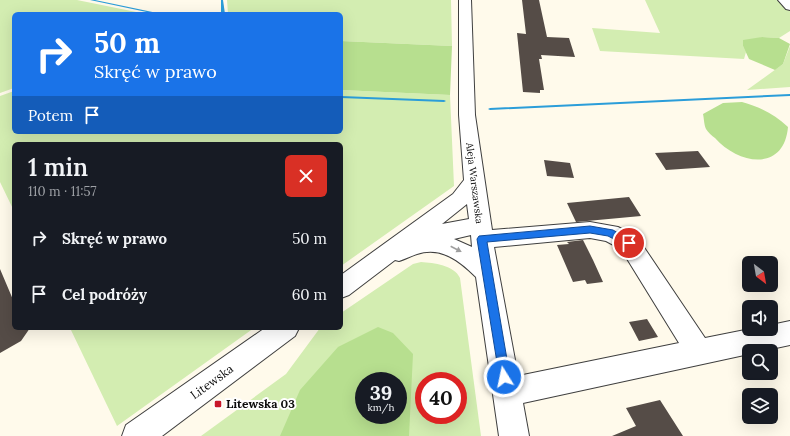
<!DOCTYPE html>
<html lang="pl">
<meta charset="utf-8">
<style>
:root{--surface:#171b24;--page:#242831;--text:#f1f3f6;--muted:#9ea1a6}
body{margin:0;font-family:Lora,serif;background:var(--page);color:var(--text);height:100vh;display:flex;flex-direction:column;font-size:15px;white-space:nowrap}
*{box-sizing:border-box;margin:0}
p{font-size:13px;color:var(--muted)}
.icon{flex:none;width:22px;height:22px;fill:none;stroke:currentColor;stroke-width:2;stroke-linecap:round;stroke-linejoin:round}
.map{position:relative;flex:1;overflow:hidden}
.drawer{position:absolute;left:12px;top:142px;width:331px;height:188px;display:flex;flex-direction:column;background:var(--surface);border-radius:6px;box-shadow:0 4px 16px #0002}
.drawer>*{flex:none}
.guide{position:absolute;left:12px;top:12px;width:331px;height:122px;border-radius:6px;box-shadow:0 4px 16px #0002;background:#1a73e8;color:#fff;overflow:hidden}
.needle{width:26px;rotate:149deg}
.tools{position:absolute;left:742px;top:256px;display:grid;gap:8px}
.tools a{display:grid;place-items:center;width:36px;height:36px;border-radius:6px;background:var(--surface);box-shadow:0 4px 16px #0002;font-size:20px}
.speed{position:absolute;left:355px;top:372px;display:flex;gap:8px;font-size:20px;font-weight:700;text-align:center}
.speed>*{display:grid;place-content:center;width:52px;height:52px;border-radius:50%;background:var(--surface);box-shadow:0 4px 16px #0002;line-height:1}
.speed small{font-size:10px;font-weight:400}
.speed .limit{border:6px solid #d22;background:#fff;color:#111}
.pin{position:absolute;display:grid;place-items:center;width:34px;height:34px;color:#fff;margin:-17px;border:2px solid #fff;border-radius:50%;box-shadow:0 1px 4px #0007}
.me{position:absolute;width:44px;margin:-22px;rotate:350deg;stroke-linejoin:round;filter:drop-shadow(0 0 3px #0008)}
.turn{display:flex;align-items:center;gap:14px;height:84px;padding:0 16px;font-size:18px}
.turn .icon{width:52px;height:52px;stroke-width:2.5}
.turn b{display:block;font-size:28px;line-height:34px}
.then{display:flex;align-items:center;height:38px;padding:0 16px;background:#0003;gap:8px;font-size:15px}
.round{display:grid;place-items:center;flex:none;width:42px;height:42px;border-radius:6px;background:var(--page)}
.summary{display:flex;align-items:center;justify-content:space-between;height:68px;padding:0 16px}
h1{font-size:24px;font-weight:600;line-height:30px}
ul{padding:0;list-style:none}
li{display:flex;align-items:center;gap:12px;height:56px;padding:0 16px}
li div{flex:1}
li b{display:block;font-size:15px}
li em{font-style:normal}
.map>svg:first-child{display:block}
.green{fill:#d3edb1;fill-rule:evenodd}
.forest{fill:#b7df8f;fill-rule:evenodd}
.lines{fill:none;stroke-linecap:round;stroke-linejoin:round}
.stream{fill:#2b9dd9;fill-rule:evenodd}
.building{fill:#554c47}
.minor-casing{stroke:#3f3f3f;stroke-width:2}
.minor{fill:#fff;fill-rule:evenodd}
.oneway{fill:#9e9e9e}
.route{fill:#1a73e8;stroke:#114b97}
.poi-dot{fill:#c8182a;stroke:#fff;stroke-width:1.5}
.labels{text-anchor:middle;stroke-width:4;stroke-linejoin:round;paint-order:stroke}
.street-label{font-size:10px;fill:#0c0c0c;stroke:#fff}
.near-street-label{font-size:12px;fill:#0c0c0c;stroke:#fff}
.near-poi-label{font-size:12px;font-weight:bold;fill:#0c0c0c;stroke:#fff;text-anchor:start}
</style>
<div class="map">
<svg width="790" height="436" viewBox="0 0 790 436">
<rect width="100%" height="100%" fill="#fffaeb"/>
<!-- green -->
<path class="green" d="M 0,0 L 77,0 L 146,14 L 14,14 L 14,88 L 0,93 Z
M 227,0 L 451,0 L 452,46 L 341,41 L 341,14 L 228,14 Z
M 645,0 L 780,0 L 790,10 L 790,31 L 779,38 L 762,37 L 743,46 L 746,52 L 744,59 L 600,51 L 592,28 L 660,33 Z
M 790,46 L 790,87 L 747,90 L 783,64 Z
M 341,90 L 450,95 L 454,186 L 341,266 L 341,144 L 14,144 L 14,211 L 0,182 L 0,96 L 14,91 L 14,132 L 341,132 Z
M 421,262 C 434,263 454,265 460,278 L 481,436 L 201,436 L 286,374 L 320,328 L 341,328 L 341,313 L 413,264 ZM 364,381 L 398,381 L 398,415 L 364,415 ZM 424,381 L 458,381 L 458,415 L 424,415 Z
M 70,328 L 254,328 L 117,426 Z"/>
<!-- forest -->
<path class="forest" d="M 762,37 L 779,38 L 790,44 L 783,64 L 775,70 L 749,59 L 743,46 L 743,40 Z
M 341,41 L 452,46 L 450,95 L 341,90 Z
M 742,102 C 760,107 774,114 788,127 C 784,172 739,165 715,138 C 712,136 708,132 706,129 C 704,125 704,118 703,114 L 723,103 Z
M 378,327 L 393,333 L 413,354 L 409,436 L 280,436 L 300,390 L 338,347 ZM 364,381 L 398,381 L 398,415 L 364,415 Z"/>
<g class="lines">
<!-- stream -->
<path class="stream" d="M 90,0 L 95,0 L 162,14 L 156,14 Z
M 221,0 L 223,0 L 225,14 L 221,14 Z
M 790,94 L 790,96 L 490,110 L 488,109 L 490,108 Z
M 341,96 L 444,100 L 446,101 L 444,102 L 341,98 Z"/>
</g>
<!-- building -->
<path class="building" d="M 522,0 L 539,0 L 547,37 L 569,38 L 575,57 L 541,55 L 542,59 L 539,59 L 544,90 L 540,90 L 540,93 L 523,92 L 517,33 L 526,34 Z
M 698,151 L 710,167 L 666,170 L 655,153 Z
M 544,160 L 570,163 L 574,178 L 547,176 Z
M 629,197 L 641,216 L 576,222 L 567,203 Z
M 583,240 L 593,260 L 603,282 L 587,284 L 585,280 L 573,282 L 557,245 L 569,244 L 567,242 Z
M 0,269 L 14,302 L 14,328 L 30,328 L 21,341 L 0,353 Z
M 647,319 L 658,337 L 639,341 L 629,322 Z
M 660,400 L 683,436 L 612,436 L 636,426 L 626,408 Z"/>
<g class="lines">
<defs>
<path id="minor" d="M 459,0 L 471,0 L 475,115 L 492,230 L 590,222 L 618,227 L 637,237 L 705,338 L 750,329 L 771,329 L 771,325 L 790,321 L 790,345 L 762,351 L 749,351 L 749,354 L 523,403 L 529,436 L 499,436 L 476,277 C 460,261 441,246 417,254 C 411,256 405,259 399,261 L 395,260 L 349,295 L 341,298 L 341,275 L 453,194 L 464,180 L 459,115 ZM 467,204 L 469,219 L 442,224 ZM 471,235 L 472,247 L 454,239 ZM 590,238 L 606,241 L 621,249 L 679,343 L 518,376 L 494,247 Z
M 778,0 L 790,0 L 790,10 L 786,9 Z
M 265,328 L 299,328 L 295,336 L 162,436 L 122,436 L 126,425 Z"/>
</defs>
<!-- minor casing -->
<use href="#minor" class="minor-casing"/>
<!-- minor -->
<use href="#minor" class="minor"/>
</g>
<!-- one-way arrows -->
<defs><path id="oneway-solid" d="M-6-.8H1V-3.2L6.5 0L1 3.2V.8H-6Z"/></defs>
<use class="oneway" href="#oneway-solid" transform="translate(456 249) rotate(27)"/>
<!-- route -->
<path class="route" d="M 590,226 L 613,230 L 632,241 L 633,243 L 632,246 L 629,247 L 608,236 L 590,233 L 487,242 L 510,377 L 509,381 L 504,383 L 500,381 L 477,239 L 479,236 Z"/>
<!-- markers -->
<rect class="poi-dot" x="214" y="400" width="8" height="8" rx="2"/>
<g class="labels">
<!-- street labels -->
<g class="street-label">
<text transform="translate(475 183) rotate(83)" y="4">Aleja Warszawska</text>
</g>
<!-- near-street labels -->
<g class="near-street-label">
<text transform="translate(212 382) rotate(-36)" y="4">Litewska</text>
</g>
<!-- near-poi labels -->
<g class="near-poi-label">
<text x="226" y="408">Litewska 03</text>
</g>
</g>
</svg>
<div class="tools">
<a><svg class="needle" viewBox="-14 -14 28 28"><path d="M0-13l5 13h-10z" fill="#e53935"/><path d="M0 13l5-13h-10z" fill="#9ea1a6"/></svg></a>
<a><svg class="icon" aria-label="sound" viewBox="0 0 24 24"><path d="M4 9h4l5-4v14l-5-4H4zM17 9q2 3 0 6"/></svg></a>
<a><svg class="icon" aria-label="search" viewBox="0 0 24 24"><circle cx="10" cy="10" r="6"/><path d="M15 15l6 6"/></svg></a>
<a><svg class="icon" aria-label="layers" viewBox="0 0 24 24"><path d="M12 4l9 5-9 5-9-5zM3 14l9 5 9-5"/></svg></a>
</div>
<div class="speed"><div>39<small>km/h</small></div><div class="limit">40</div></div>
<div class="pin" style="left:629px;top:243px;background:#d93025"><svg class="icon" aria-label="arrive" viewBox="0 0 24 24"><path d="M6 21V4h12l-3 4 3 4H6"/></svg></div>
<svg class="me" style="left:504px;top:377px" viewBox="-20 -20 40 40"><circle r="17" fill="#1a73e8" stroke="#fff" stroke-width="3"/><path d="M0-11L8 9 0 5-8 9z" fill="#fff"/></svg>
<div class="guide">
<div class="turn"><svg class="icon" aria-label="right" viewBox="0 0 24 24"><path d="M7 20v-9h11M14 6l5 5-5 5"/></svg><div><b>50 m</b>Skręć w prawo</div></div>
<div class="then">Potem<svg class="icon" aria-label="arrive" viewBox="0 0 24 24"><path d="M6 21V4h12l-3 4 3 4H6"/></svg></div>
</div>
<section class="drawer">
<div class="summary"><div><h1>1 min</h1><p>110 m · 11:57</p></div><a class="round" style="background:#d93025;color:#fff"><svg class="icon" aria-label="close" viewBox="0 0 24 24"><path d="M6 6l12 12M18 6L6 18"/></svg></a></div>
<ul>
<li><svg class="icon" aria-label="right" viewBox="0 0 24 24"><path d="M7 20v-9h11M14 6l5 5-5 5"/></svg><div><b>Skręć w prawo</b></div><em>50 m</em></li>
<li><svg class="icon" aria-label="arrive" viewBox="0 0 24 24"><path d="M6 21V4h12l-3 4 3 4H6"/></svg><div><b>Cel podróży</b></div><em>60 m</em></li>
</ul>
</section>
</div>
